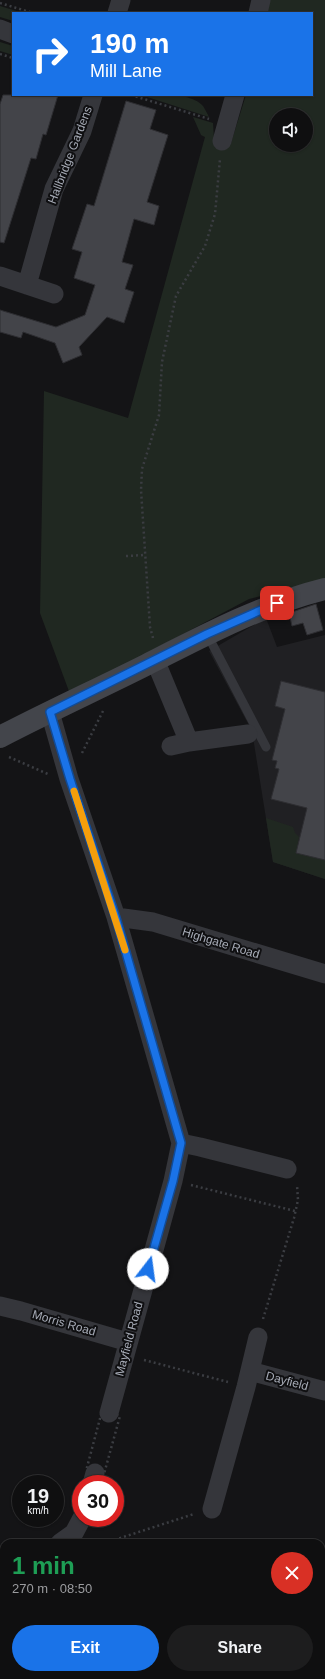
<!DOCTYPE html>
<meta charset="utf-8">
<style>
:root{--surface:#0f0f10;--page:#1d1d1e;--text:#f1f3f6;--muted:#9b9c9f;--line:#2f2f30;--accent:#1a73e8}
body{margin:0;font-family:Arial,sans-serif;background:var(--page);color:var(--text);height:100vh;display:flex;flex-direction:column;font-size:15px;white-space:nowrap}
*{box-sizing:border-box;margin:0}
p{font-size:13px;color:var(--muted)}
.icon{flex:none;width:22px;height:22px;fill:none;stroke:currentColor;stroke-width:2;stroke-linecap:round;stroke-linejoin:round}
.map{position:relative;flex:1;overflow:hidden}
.side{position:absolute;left:0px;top:1539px;width:325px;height:140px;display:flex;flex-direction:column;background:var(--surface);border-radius:12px 12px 0 0;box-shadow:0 1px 3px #0004,0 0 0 1px var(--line)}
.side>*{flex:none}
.banner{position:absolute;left:12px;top:12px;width:301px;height:84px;border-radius:0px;box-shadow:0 1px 3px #0004,0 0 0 1px var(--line);background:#1a73e8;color:#fff;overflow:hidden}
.tools{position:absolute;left:269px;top:108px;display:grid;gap:8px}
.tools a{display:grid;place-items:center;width:44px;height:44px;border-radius:50%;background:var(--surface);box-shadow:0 1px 3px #0004,0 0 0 1px var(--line);font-size:20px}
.speed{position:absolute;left:12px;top:1475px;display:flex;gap:8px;font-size:20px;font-weight:700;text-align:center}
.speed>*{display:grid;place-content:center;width:52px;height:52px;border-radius:50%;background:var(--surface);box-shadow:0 1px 3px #0004,0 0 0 1px var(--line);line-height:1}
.speed small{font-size:10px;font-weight:400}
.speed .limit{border:6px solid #d22;background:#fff;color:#111}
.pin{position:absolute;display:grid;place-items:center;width:34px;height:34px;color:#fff;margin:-17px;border-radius:8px;box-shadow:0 2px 6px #0006}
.me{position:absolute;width:44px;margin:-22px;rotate:15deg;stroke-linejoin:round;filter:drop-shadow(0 0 3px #0008)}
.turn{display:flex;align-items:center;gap:14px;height:84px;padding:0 12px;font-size:18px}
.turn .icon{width:52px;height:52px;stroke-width:2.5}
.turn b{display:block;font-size:28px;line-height:34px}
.round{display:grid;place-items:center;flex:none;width:42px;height:42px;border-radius:21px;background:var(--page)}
.overview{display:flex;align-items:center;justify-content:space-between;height:68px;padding:0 12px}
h1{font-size:24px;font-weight:700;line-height:30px;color:#1e9e55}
.cta{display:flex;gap:8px;margin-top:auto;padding:8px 12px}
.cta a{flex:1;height:46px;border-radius:24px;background:var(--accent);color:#fff;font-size:16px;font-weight:700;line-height:46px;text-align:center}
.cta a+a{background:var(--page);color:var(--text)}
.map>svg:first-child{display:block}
.built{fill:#202023}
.green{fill:#202821;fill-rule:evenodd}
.building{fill:#434449;stroke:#2e2e32}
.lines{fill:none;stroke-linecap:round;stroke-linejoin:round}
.path{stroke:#3b3d42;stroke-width:2.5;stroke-dasharray:2 3;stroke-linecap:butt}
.lane{stroke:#35363b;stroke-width:9}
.street{stroke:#35363b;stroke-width:19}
.secondary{stroke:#43454b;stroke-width:22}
.route-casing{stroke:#114b97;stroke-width:10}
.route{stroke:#1a73e8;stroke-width:7}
.slow{stroke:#f59e0b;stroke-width:7}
.labels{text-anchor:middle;stroke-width:4;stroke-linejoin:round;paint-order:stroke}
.street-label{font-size:12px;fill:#a6abb6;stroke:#0f0f11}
</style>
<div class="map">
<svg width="325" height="1679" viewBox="0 0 325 1679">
<rect width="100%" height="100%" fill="#141416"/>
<!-- built -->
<path class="built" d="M 266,618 L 277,647 L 325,635 L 325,879 L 273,862 L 252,731 L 209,651 Z"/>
<!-- green -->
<path class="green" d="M 270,0 L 325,0 L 325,580 L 249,599 L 70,694 L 40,613 L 44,391 L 128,418 L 205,137 L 201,135 L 193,117 L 213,123 L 214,139 L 231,143 L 246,95 L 312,95 L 312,13 L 267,13 ZM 276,115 L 306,115 L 306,145 L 276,145 Z
M 0,6 L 23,13 L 13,13 L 13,21 L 0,17 Z
M 0,42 L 13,46 L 13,55 L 0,51 Z
M 141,95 C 158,95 191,92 203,106 C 205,109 207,113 209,117 Z
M 266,818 L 293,827 L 295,833 L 299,837 L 296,853 L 325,860 L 325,879 L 273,862 Z"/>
<!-- building -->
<path class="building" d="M 3,95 L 58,95 L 46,135 L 43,134 L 36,159 L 31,158 L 4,243 L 0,242 L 0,104 Z
M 126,101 L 156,110 L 150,129 L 168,135 L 147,202 L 159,206 L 154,225 L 134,219 L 122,262 L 133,265 L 125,289 L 134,292 L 124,323 L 107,317 L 79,347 L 82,355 L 63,363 L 55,343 L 23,332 L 21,338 L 0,332 L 0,310 L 56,327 L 85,315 L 95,285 L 74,278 L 82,252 L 72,249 L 87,204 L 94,206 Z
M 316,604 L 323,630 L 307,635 L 303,623 L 292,626 L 289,613 Z
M 281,681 L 325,692 L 325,860 L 296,853 L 307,808 L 271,799 L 279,769 L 275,768 L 277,761 L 272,760 L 285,709 L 275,706 Z"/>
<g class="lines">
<!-- path -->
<path class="path" d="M 0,3 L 33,13
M 0,54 L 13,58
M 131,95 L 209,119
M 126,556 L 145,555
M 153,638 L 150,627 L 141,490 L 142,469 L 159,415 L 162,362 L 173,310 L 176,296 L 205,246 L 215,214 L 220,159
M 82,753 L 104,709
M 9,757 L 48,774
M 191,1185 L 295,1211
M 263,1319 L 294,1218 L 298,1200 L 297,1185
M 144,1360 L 228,1382
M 102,1411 L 120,1416 L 104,1474 L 86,1471 Z
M 105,1543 L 194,1514"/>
<!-- lane -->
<path class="lane" d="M 207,634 L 266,747"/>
<!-- street -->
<path class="street" d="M 117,13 L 121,0
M 258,13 L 261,0
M 0,29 L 13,34
M 222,141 L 235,95
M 0,276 L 54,294
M 27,285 L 54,189 L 82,131 L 93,95
M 155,660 L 189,742 L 248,734
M 50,712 L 69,779 L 116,917 L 181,1143 L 173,1181 L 109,1413
M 171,746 L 189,742
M 116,917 L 153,922 L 325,974
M 181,1143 L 200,1147 L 287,1169
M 0,1306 L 21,1311 L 128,1342
M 250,1371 L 325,1391
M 92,1484 L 95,1473
M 212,1509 L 246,1387 L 258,1337
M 60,1543 L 74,1533 L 82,1518
M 0,1556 L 4,1555
M 156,1679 L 166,1675"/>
<!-- secondary -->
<path class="secondary" d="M 0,737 C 48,712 96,690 144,666 C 203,636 261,605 325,589"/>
</g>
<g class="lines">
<defs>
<path id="route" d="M 148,1269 L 173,1181 L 181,1143 L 116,918 L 70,779 L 50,712 L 207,634 L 277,603"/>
</defs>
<!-- route casing -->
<use href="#route" class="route-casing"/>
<!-- route -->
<use href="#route" class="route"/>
<!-- slow -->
<path class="slow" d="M 74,791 L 125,950"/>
</g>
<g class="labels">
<!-- street labels -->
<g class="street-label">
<text transform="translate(70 155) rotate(-69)" y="4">Hallbridge Gardens</text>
<text transform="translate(221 943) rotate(17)" y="4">Highgate Road</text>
<text transform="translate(64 1323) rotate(16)" y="4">Morris Road</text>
<text transform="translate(129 1339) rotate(-75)" y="4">Mayfield Road</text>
<text transform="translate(287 1381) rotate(15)" y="4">Dayfield</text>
</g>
</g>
</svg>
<div class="tools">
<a><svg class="icon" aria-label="sound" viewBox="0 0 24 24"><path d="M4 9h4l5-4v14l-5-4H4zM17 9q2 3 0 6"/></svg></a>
</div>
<div class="speed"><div>19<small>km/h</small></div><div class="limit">30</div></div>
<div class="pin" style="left:277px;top:603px;background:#d93025"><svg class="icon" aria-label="arrive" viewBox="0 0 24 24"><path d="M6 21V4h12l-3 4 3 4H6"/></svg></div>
<svg class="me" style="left:148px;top:1269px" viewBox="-20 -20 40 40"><circle r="19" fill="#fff"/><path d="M0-13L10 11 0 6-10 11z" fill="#1a73e8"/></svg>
<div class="banner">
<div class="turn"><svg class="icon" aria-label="right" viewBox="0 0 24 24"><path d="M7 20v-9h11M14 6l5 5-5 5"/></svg><div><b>190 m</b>Mill Lane</div></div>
</div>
<section class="side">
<div class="overview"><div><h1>1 min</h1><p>270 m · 08:50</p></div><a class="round" style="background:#d93025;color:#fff"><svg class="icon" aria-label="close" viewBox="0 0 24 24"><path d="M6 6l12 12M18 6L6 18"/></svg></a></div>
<div class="cta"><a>Exit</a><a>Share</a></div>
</section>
</div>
